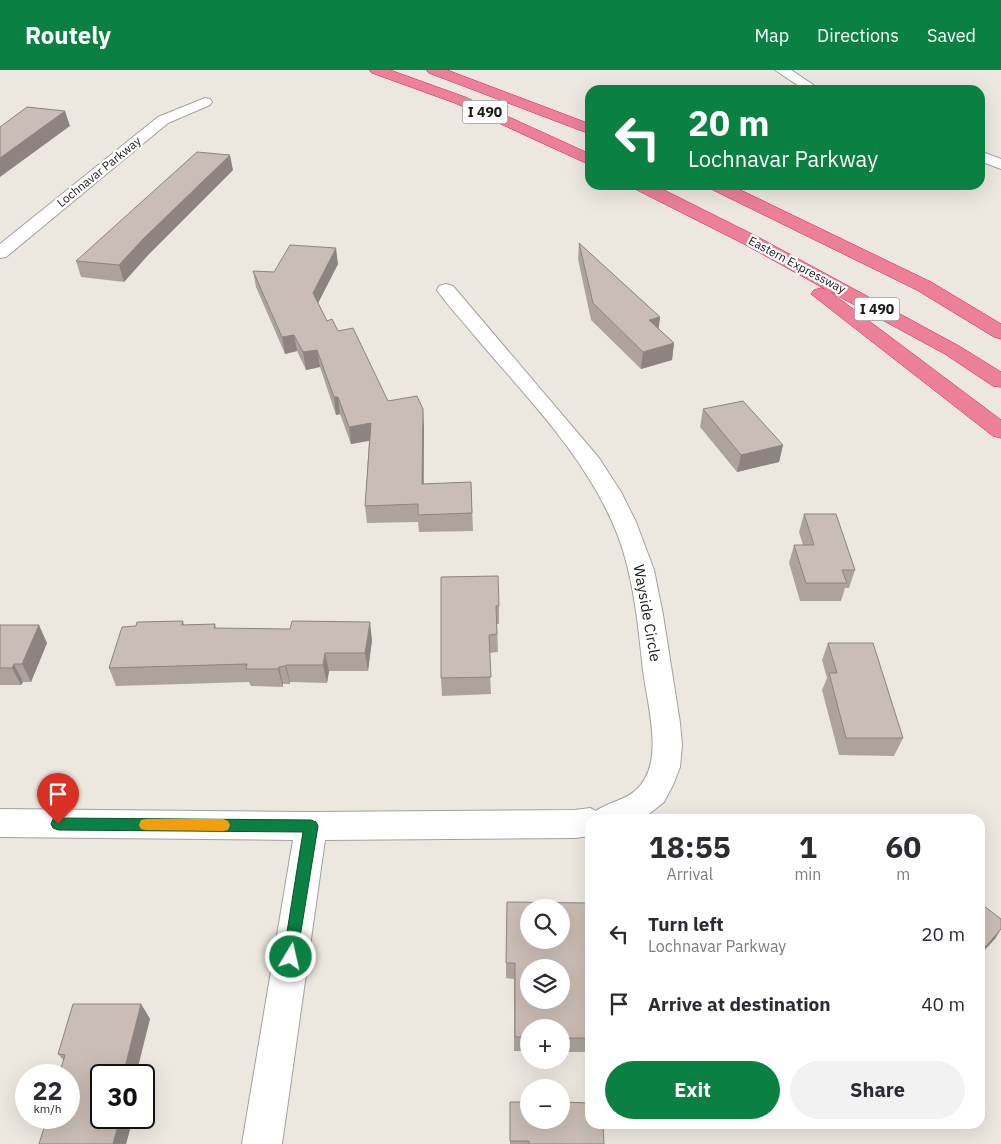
<!DOCTYPE html>
<meta charset="utf-8">
<style>
:root{--surface:#fff;--page:#f2f2f3;--text:#2b2b33;--muted:#7c7c81;--accent:#0b8043}
body{margin:0;font-family:"IBM Plex Sans",sans-serif;background:var(--page);color:var(--text);height:100vh;display:flex;flex-direction:column;font-size:19px;white-space:nowrap}
*{box-sizing:border-box;margin:0}
p{font-size:16px;color:var(--muted)}
.icon{flex:none;width:28px;height:28px;fill:none;stroke:currentColor;stroke-width:2;stroke-linecap:round;stroke-linejoin:round}
.map{position:relative;flex:1;overflow:hidden}
.panel{position:absolute;left:585px;top:744px;width:400px;height:315px;display:flex;flex-direction:column;background:var(--surface);border-radius:15px;box-shadow:0 5px 20px #0002}
.panel>*{flex:none}
.hud{position:absolute;left:585px;top:15px;width:400px;height:105px;border-radius:15px;box-shadow:0 5px 20px #0002;background:#0b8043;color:#fff;overflow:hidden}
.controls{position:absolute;left:520px;top:829px;display:grid;gap:10px}
.controls a{display:grid;place-items:center;width:50px;height:50px;border-radius:50%;background:var(--surface);box-shadow:0 5px 20px #0002;font-size:25px}
.speed{position:absolute;left:15px;top:994px;display:flex;gap:10px;font-size:25px;font-weight:700;text-align:center}
.speed>*{display:grid;place-content:center;width:65px;height:65px;border-radius:50%;background:var(--surface);box-shadow:0 5px 20px #0002;line-height:1}
.speed small{font-size:12px;font-weight:400}
.speed .limit{border:2px solid #111;border-radius:8px;background:#fff;color:#111}
.pin{position:absolute;display:grid;place-items:center;width:42px;height:42px;color:#fff;margin:-51px -21px;border-radius:50% 50% 50% 0;rotate:-45deg;box-shadow:0 0 5px #0007}
.pin .icon{rotate:45deg}
.me{position:absolute;width:55px;margin:-28px;rotate:9deg;stroke-linejoin:round;filter:drop-shadow(0 0 4px #0008)}
.turn{display:flex;align-items:center;gap:18px;height:105px;padding:0 20px;font-size:22px}
.turn .icon{width:65px;height:65px;stroke-width:2.5}
.turn b{display:block;font-size:35px;line-height:42px}
.eta{display:flex;justify-content:space-evenly;align-items:center;height:85px;text-align:center}
.eta b{font-size:30px;font-weight:700;line-height:35px}
.action{display:flex;gap:10px;margin-top:auto;padding:10px 20px}
.action a{flex:1;height:58px;border-radius:30px;background:var(--accent);color:#fff;font-size:20px;font-weight:700;line-height:58px;text-align:center}
.action a+a{background:var(--page);color:var(--text)}
ul{padding:0;list-style:none}
li{display:flex;align-items:center;gap:15px;height:70px;padding:0 20px}
li div{flex:1}
li b{display:block;font-size:19px}
li em{font-style:normal}
header{display:flex;align-items:center;gap:30px;box-sizing:border-box;height:70px;padding:0 25px;background:var(--accent);color:#fff}
header strong{font-size:24px}
nav{display:flex;gap:28px;margin-inline-start:auto;font-size:18px}
.map>svg:first-child{display:block}
.lines{fill:none;stroke-linecap:round;stroke-linejoin:round}
.minor-casing{stroke:#a1a1a1;stroke-width:2}
.motorway-casing{stroke:#df1862;stroke-width:1}
.minor{fill:#fff;fill-rule:evenodd}
.motorway{fill:#eb8097;fill-rule:evenodd}
.wall{fill:#ada39c}
.shaded-wall{fill:#8d847f}
.building{fill:#c9bdb5;stroke:#8d847f;fill-rule:evenodd}
.route{fill:#0b8043;stroke:#07532c}
.slow{fill:#f59e0b}
.labels{text-anchor:middle;stroke-width:4.5;stroke-linejoin:round;paint-order:stroke}
.far-street-label{font-size:12px;fill:#1a1a1a;stroke:#fff}
.shield{fill:#fff;stroke:#5f5f5f;stroke-width:1}
.shield-label{font-size:14px;font-weight:bold;fill:#1a1a1a}
.street-label{font-size:15px;fill:#1a1a1a;stroke:#fff}
</style>
<header>
<strong>Routely</strong>
<nav><a>Map</a><a>Directions</a><a>Saved</a></nav>
</header>
<div class="map">
<svg width="1001" height="1074" viewBox="0 0 1001 1074">
<rect width="100%" height="100%" fill="#ede8df"/>
<g class="lines">
<defs>
<path id="minor" d="M 775,0 L 791,0 L 821,20 L 805,20 Z
M 205,28 L 210,29 L 212,32 L 210,35 L 168,53 L 6,187 L 0,188 L 0,174 L 158,47 Z
M 980,81 L 1001,89 L 1001,99 L 980,91 Z
M 446,214 L 453,216 L 599,388 L 621,422 L 636,452 L 654,500 L 663,545 L 680,653 L 682,675 L 680,697 L 673,715 L 664,732 L 644,748 L 590,749 L 590,766 L 575,768 L 325,770 L 282,1074 L 242,1074 L 293,770 L 0,767 L 0,739 L 311,742 L 575,740 L 590,738 L 596,741 C 608,732 624,731 636,720 C 666,693 647,635 643,600 C 638,555 634,509 618,466 C 588,388 526,327 473,264 C 461,249 447,235 437,220 L 439,216 Z"/>
<path id="motorway" d="M 370,0 L 390,0 L 465,27 L 590,84 L 590,95 L 455,33 L 372,3 Z
M 427,0 L 447,0 L 590,54 L 590,64 L 429,3 Z
M 633,115 L 654,115 L 756,166 L 959,276 L 1001,302 L 1001,317 L 993,316 L 945,284 L 829,221 L 1001,350 L 1001,368 L 993,366 L 811,224 L 814,220 L 821,218 L 827,220 L 744,174 L 635,119 Z
M 709,115 L 730,115 L 931,212 L 1001,254 L 1001,269 L 994,267 L 917,220 L 711,119 Z"/>
</defs>
<!-- minor casing -->
<use href="#minor" class="minor-casing"/>
<!-- motorway casing -->
<use href="#motorway" class="motorway-casing"/>
<!-- minor -->
<use href="#minor" class="minor"/>
<!-- motorway -->
<use href="#motorway" class="motorway"/>
</g>
<!-- wall -->
<path class="wall" d="M 233,100 L 148,185 L 124,212 L 81,207 L 76,191 Z
M 579,173 L 660,247 L 658,258 L 674,273 L 672,290 L 641,299 L 591,250 L 578,189 Z
M 338,194 L 318,233 L 327,251 L 338,261 L 388,331 L 424,357 L 424,414 L 471,412 L 473,461 L 419,462 L 418,452 L 367,453 L 365,436 L 369,371 L 351,374 L 340,344 L 336,345 L 320,297 L 306,300 L 297,281 L 285,284 L 256,217 L 253,201 L 274,202 Z
M 703,339 L 783,375 L 779,392 L 737,402 L 700,357 Z
M 804,444 L 855,500 L 849,518 L 845,518 L 841,531 L 800,531 L 789,493 L 794,475 L 803,475 L 799,462 Z
M 441,507 L 499,536 L 499,554 L 497,554 L 498,582 L 489,583 L 491,624 L 442,626 L 441,608 Z
M 183,551 L 184,555 L 215,554 L 216,558 L 372,570 L 368,601 L 329,601 L 327,613 L 290,612 L 290,614 L 283,614 L 283,617 L 251,616 L 249,612 L 116,616 L 109,598 Z
M 0,555 L 47,573 L 31,612 L 23,612 L 21,615 L 0,615 Z
M 828,573 L 903,668 L 894,686 L 839,685 L 822,620 L 827,608 L 822,590 Z
M 590,875 L 590,982 L 561,982 L 561,958 L 529,958 L 529,981 L 514,981 L 514,909 L 506,908 L 506,893 Z
M 141,934 L 150,949 L 101,1048 L 133,1048 L 126,1074 L 39,1074 L 64,991 L 58,984 Z
M 510,1032 L 604,1074 L 510,1074 Z"/>
<!-- shaded-wall -->
<path class="shaded-wall" d="M 65,41 L 70,56 L 0,107 L 0,88 Z
M 230,85 L 233,100 L 148,185 L 124,212 L 119,195 L 143,169 Z
M 336,178 L 338,194 L 315,239 L 313,223 Z
M 660,247 L 658,264 L 649,250 Z
M 294,265 L 297,281 L 285,284 L 282,267 Z
M 674,273 L 672,290 L 641,299 L 643,282 Z
M 317,280 L 320,297 L 306,300 L 303,282 Z
M 334,327 L 338,327 L 340,344 L 336,345 Z
M 423,339 L 424,357 L 423,432 L 422,414 Z
M 371,353 L 372,370 L 351,374 L 349,357 Z
M 783,375 L 779,392 L 737,402 L 741,385 Z
M 370,552 L 372,570 L 368,601 L 365,583 Z
M 39,555 L 47,573 L 31,612 L 22,594 Z
M 325,583 L 329,601 L 327,613 L 323,595 Z
M 14,594 L 23,612 L 21,615 L 12,598 Z
M 286,595 L 290,612 L 290,614 L 285,596 Z
M 279,597 L 283,614 L 283,617 L 278,599 Z
M 1001,859 L 995,869 L 980,885 L 980,883 Z
M 141,934 L 150,949 L 136,1005 L 123,1005 Z
M 120,1048 L 133,1048 L 126,1074 L 113,1074 Z"/>
<!-- building -->
<path class="building" d="M 27,37 L 65,41 L 0,88 L 0,57 Z
M 197,82 L 230,85 L 143,169 L 119,195 L 76,191 Z
M 579,173 L 660,247 L 649,250 L 674,273 L 643,282 L 593,233 Z
M 290,175 L 336,178 L 313,223 L 327,251 L 332,249 L 338,261 L 353,258 L 388,331 L 417,326 L 423,339 L 422,414 L 471,412 L 472,443 L 418,445 L 418,434 L 365,436 L 371,353 L 349,357 L 338,327 L 334,327 L 317,280 L 303,282 L 294,265 L 282,267 L 253,201 L 274,202 Z
M 743,331 L 783,375 L 741,385 L 703,339 Z
M 804,444 L 836,444 L 855,500 L 842,500 L 847,513 L 806,513 L 794,475 L 814,475 Z
M 498,506 L 499,536 L 496,536 L 497,564 L 489,565 L 491,607 L 441,608 L 441,507 Z
M 183,551 L 182,555 L 215,554 L 214,558 L 290,559 L 292,551 L 370,552 L 365,583 L 325,583 L 323,595 L 286,595 L 285,596 L 279,597 L 278,599 L 246,599 L 247,594 L 109,598 L 122,557 L 136,556 L 137,552 Z
M 0,555 L 39,555 L 22,594 L 14,594 L 12,598 L 0,598 Z
M 828,573 L 873,573 L 903,668 L 846,668 L 829,603 L 837,603 Z
M 507,832 L 588,833 L 590,875 L 590,968 L 561,968 L 561,958 L 529,958 L 529,967 L 515,967 L 515,893 L 506,893 ZM 529,838 L 561,838 L 561,870 L 529,870 ZM 529,898 L 561,898 L 561,930 L 529,930 Z
M 980,833 L 1001,849 L 1001,859 L 980,883 Z
M 73,934 L 141,934 L 123,1005 L 101,1005 L 101,1048 L 120,1048 L 113,1074 L 39,1074 L 47,1048 L 69,1048 L 69,1005 L 59,1005 L 65,985 L 58,984 Z
M 510,1032 L 529,1032 L 529,1050 L 561,1050 L 561,1032 L 590,1033 L 590,1054 L 603,1054 L 604,1074 L 529,1074 L 529,1071 L 510,1071 Z"/>
<!-- route -->
<path class="route" d="M 58,748 L 311,750 L 316,752 L 318,756 L 296,892 L 291,894 L 286,892 L 283,887 L 303,762 L 58,760 L 53,758 L 51,754 L 53,749 Z"/>
<!-- slow -->
<path class="slow" d="M 146,749 L 223,749 L 228,751 L 230,755 L 228,760 L 223,761 L 146,760 L 141,759 L 139,755 L 141,750 Z"/>
<g class="labels">
<!-- far-street labels -->
<g class="far-street-label">
<text transform="translate(99 102) rotate(-39)" y="4">Lochnavar Parkway</text>
<text transform="translate(797 195) rotate(28)" y="4">Eastern Expressway</text>
</g>
<!-- shield labels -->
<g class="shield">
<rect x="462.5" y="30.5" width="45" height="23" rx="4"/>
<rect x="854.5" y="227.5" width="45" height="23" rx="4"/>
</g>
<g class="shield-label">
<text x="485" y="47">I 490</text>
<text x="877" y="244">I 490</text>
</g>
<!-- street labels -->
<g class="street-label">
<text transform="translate(647 543) rotate(80)" y="5">Wayside Circle</text>
</g>
</g>
</svg>
<div class="controls">
<a><svg class="icon" aria-label="search" viewBox="0 0 24 24"><circle cx="10" cy="10" r="6"/><path d="M15 15l6 6"/></svg></a>
<a><svg class="icon" aria-label="layers" viewBox="0 0 24 24"><path d="M12 4l9 5-9 5-9-5zM3 14l9 5 9-5"/></svg></a>
<a>+</a>
<a>−</a>
</div>
<div class="speed"><div>22<small>km/h</small></div><div class="limit">30</div></div>
<div class="pin" style="left:58px;top:754px;background:#d93025"><svg class="icon" aria-label="arrive" viewBox="0 0 24 24"><path d="M6 21V4h12l-3 4 3 4H6"/></svg></div>
<svg class="me" style="left:291px;top:887px" viewBox="-20 -20 40 40"><circle r="17" fill="#0b8043" stroke="#fff" stroke-width="3"/><path d="M0-11L8 9 0 5-8 9z" fill="#fff"/></svg>
<div class="hud">
<div class="turn"><svg class="icon" aria-label="left" viewBox="0 0 24 24"><path d="M17 20v-9H6M10 6l-5 5 5 5"/></svg><div><b>20 m</b>Lochnavar Parkway</div></div>
</div>
<section class="panel">
<div class="eta">
<div><b>18:55</b><p>Arrival</p></div>
<div><b>1</b><p>min</p></div>
<div><b>60</b><p>m</p></div>
</div>
<ul>
<li><svg class="icon" aria-label="left" viewBox="0 0 24 24"><path d="M17 20v-9H6M10 6l-5 5 5 5"/></svg><div><b>Turn left</b><p>Lochnavar Parkway</p></div><em>20 m</em></li>
<li><svg class="icon" aria-label="arrive" viewBox="0 0 24 24"><path d="M6 21V4h12l-3 4 3 4H6"/></svg><div><b>Arrive at destination</b></div><em>40 m</em></li>
</ul>
<div class="action"><a>Exit</a><a>Share</a></div>
</section>
</div>
